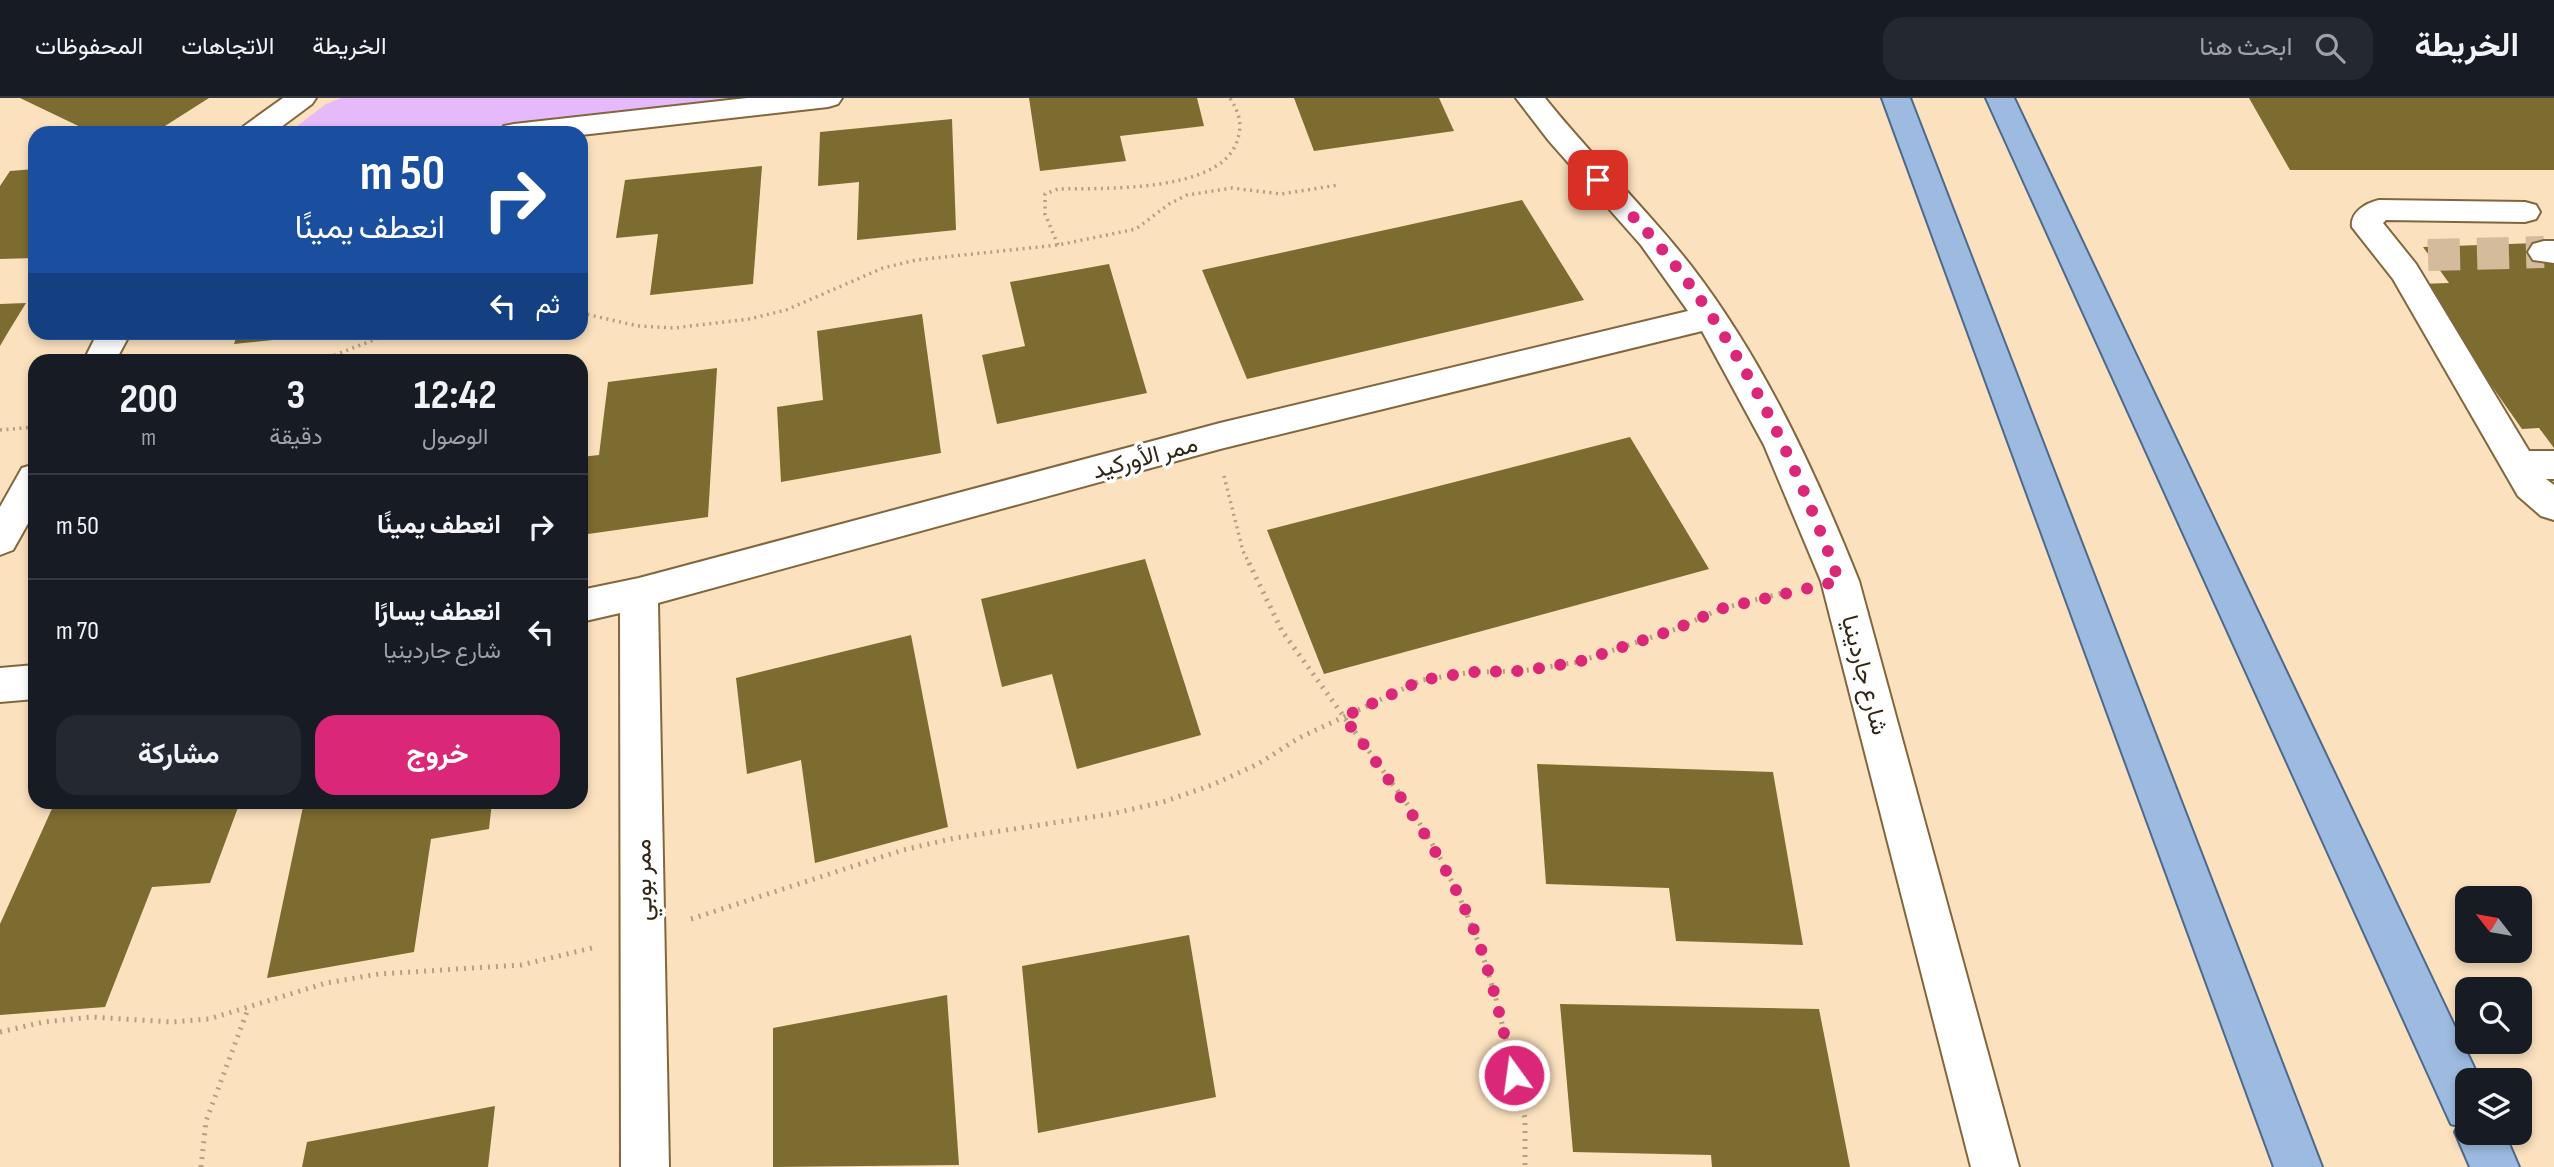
<!DOCTYPE html>
<html lang="ar">
<meta charset="utf-8">
<style>
:root{--surface:#171b24;--page:#242831;--text:#f1f3f6;--muted:#9ea1a6;--line:#363941;--accent:#db2777}
body{margin:0;font-family:"Sofia Sans Condensed",Vazirmatn,sans-serif;background:var(--page);color:var(--text);direction:rtl;height:100vh;display:flex;flex-direction:column;font-size:26px;white-space:nowrap}
*{box-sizing:border-box;margin:0}
p{font-size:23px;color:var(--muted)}
.icon{flex:none;width:38px;height:38px;fill:none;stroke:currentColor;stroke-width:2;stroke-linecap:round;stroke-linejoin:round}
.map{position:relative;flex:1;overflow:hidden;direction:ltr}
.sheet{position:absolute;left:28px;top:256px;width:560px;height:455px;display:flex;flex-direction:column;background:var(--surface);border-radius:21px;box-shadow:0 4px 10px #0003;direction:rtl}
.sheet>*{flex:none}
.guide{position:absolute;left:28px;top:28px;width:560px;height:214px;border-radius:21px;box-shadow:0 4px 10px #0003;direction:rtl;background:#1a4fa0;color:#fff;overflow:hidden}
.needle{width:46px;rotate:301deg}
.fabs{position:absolute;left:2455px;top:788px;display:grid;gap:14px}
.fabs a{display:grid;place-items:center;width:77px;height:77px;border-radius:14px;background:var(--surface);box-shadow:0 4px 10px #0003;font-size:35px}
.pin{position:absolute;display:grid;place-items:center;width:60px;height:60px;color:#fff;margin:-30px;border-radius:14px;box-shadow:0 4px 10px #0006}
.me{position:absolute;width:77px;margin:-38px;rotate:346deg;stroke-linejoin:round;filter:drop-shadow(0 0 5px #0008)}
.turn{display:flex;align-items:center;gap:24px;height:147px;padding:0 28px;font-size:32px}
.turn .icon{width:91px;height:91px;stroke-width:2.5}
.turn b{display:block;font-size:49px;line-height:60px}
.then{display:flex;align-items:center;height:66px;padding:0 28px;background:#0003;gap:14px;font-size:26px}
.eta{display:flex;justify-content:space-evenly;align-items:center;height:119px;text-align:center}
.eta b{font-size:42px;font-weight:700;line-height:49px}
.button{display:flex;gap:14px;margin-top:auto;padding:14px 28px}
.button a{flex:1;height:80px;border-radius:21px;background:var(--accent);color:#fff;font-size:28px;font-weight:700;line-height:80px;text-align:center}
.button a+a{background:var(--page);color:var(--text)}
ul{padding:0;list-style:none}
li{display:flex;align-items:center;gap:21px;height:105px;padding:0 28px;border-top:2px solid var(--line)}
li div{flex:1}
li b{display:block;font-size:26px}
li em{font-style:normal}
header{display:flex;align-items:center;gap:42px;box-sizing:border-box;height:98px;padding:0 35px;background:var(--surface);border-bottom:2px solid var(--line)}
header strong{font-size:33px}
nav{display:flex;gap:38px;margin-inline-start:auto;font-size:24px}
.search{width:490px;height:63px;background:var(--page);display:flex;align-items:center;gap:18px;box-sizing:border-box;padding:0 24px;border-radius:21px;color:var(--muted);font-size:26px}
.map>svg:first-child{display:block}
.green{fill:#e5b9fa}
.building{fill:#7c6c2f}
.lines{fill:none;stroke-linecap:round;stroke-linejoin:round}
.minor-tunnel{stroke:#d3bb9c;stroke-width:32;stroke-dasharray:32 17;stroke-linecap:butt}
.minor-casing{stroke:#82663e;stroke-width:4}
.major-casing{stroke:#4d698b;stroke-width:4}
.path-far1{stroke:#b59f83;stroke-width:3.5;stroke-dasharray:2 4.5;stroke-linecap:butt}
.path{stroke:#b59f83;stroke-width:5;stroke-dasharray:2 6;stroke-linecap:butt}
.minor{fill:#fff;fill-rule:evenodd}
.major{fill:#9dbbe0;fill-rule:evenodd}
.route{stroke:#db2777;stroke-width:12;stroke-dasharray:0 21.6}
.labels{text-anchor:middle;stroke-width:7;stroke-linejoin:round;paint-order:stroke}
.street-label{font-size:24px;fill:#312515;stroke:#fff}
</style>
<header>
<strong>الخريطة</strong>
<div class="search"><svg class="icon" aria-label="search" viewBox="0 0 24 24"><circle cx="10" cy="10" r="6"/><path d="M15 15l6 6"/></svg>ابحث هنا</div>
<nav><a>الخريطة</a><a>الاتجاهات</a><a>المحفوظات</a></nav>
</header>
<div class="map">
<svg width="2554" height="1069" viewBox="0 0 2554 1069">
<rect width="100%" height="100%" fill="#fbe1be"/>
<!-- green -->
<path class="green" d="M 341,0 L 730,0 L 443,35 L 288,35 L 326,6 Z"/>
<!-- building -->
<path class="building" d="M 20,0 L 209,0 L 154,35 L 93,35 Z
M 1029,0 L 1197,0 L 1204,28 L 1120,38 L 1126,63 L 1040,73 Z
M 1294,0 L 1439,0 L 1454,33 L 1314,53 Z
M 2249,0 L 2554,0 L 2554,72 L 2290,72 Z
M 952,21 L 956,132 L 857,142 L 859,84 L 818,88 L 820,34 Z
M 762,68 L 753,186 L 650,197 L 658,136 L 616,140 L 625,82 Z
M 35,71 L 35,160 L 0,161 L 0,88 L 10,73 Z
M 1522,102 L 1584,202 L 1247,281 L 1202,172 Z
M 2537,145 L 2554,167 L 2554,350 L 2539,330 L 2522,331 L 2420,186 L 2449,185 L 2423,149 Z
M 1109,166 L 1147,295 L 997,326 L 982,257 L 1025,248 L 1010,184 Z
M 26,205 L 7,236 L 0,248 L 0,206 Z
M 922,216 L 941,355 L 781,384 L 777,309 L 823,302 L 817,233 Z
M 238,234 L 328,234 L 329,236 L 234,246 Z
M 717,270 L 708,419 L 581,437 L 581,359 L 599,357 L 608,284 Z
M 1630,339 L 1709,471 L 1324,576 L 1267,432 Z
M 1145,461 L 1201,637 L 1077,671 L 1052,576 L 1002,589 L 981,501 Z
M 911,537 L 948,729 L 815,765 L 801,662 L 747,676 L 736,580 Z
M 1537,666 L 1773,674 L 1803,847 L 1676,843 L 1669,790 L 1546,786 Z
M 55,704 L 240,704 L 210,785 L 152,789 L 105,909 L 0,917 L 0,826 Z
M 304,704 L 492,704 L 489,731 L 431,741 L 414,854 L 267,880 Z
M 1189,837 L 1216,999 L 1038,1035 L 1022,868 Z
M 947,897 L 959,1067 L 773,1069 L 773,930 Z
M 1560,906 L 1819,911 L 1850,1069 L 1712,1069 L 1711,1057 L 1573,1054 Z
M 495,1008 L 488,1069 L 302,1069 L 307,1044 Z"/>
<g class="lines">
<!-- minor-tunnel -->
<path class="minor-tunnel" d="M 2428,157 L 2544,154"/>
<defs>
<path id="minor" d="M 283,0 L 316,0 L 312,6 L 273,35 L 239,35 L 244,28 Z
M 747,0 L 842,0 L 838,6 L 828,9 L 581,37 L 499,35 L 504,28 L 514,26 Z
M 1516,0 L 1545,0 C 1592,59 1646,110 1692,169 C 1764,263 1815,373 1859,483 L 2019,1069 L 1971,1069 L 1821,483 L 1764,347 L 1702,233 L 1220,351 L 658,505 L 669,1069 L 621,1069 L 620,515 L 581,524 L 581,492 L 639,480 L 1220,325 L 1688,213 L 1641,147 L 1549,43 Z
M 2379,102 L 2525,104 L 2536,107 L 2540,114 L 2536,121 L 2525,124 L 2386,122 L 2383,125 L 2416,166 L 2529,353 L 2554,353 L 2554,381 L 2546,381 L 2554,387 L 2554,422 L 2541,418 L 2518,398 L 2393,181 L 2352,129 C 2350,114 2366,105 2379,102 Z
M 2544,143 L 2554,143 L 2554,165 L 2533,162 L 2528,154 L 2533,146 Z
M 98,234 L 131,234 L 116,262 L 84,262 Z
M 35,366 L 35,413 L 13,452 L 0,457 L 0,409 L 22,370 Z
M 35,567 L 35,601 L 0,604 L 0,570 Z"/>
<path id="major" d="M 1882,0 L 1910,0 L 2322,1069 L 2274,1069 Z
M 1986,0 L 2014,0 L 2480,982 L 2468,982 L 2468,1034 L 2504,1034 L 2519,1069 L 2470,1069 L 2455,1034 L 2458,1028 L 2451,1026 Z"/>
</defs>
<!-- minor casing -->
<use href="#minor" class="minor-casing"/>
<!-- major casing -->
<use href="#major" class="major-casing"/>
<!-- path-far1 -->
<path class="path-far1" d="M 1058,147 L 1045,116 L 1045,96 L 1058,91 C 1102,90 1216,95 1236,46 C 1243,28 1240,16 1230,0
M 581,215 L 638,228 L 674,230 L 749,221 L 786,212 L 883,170 L 916,162 L 1058,147 L 1136,131 L 1169,106 L 1187,97 L 1232,90 L 1281,96 L 1338,87
M 322,262 L 394,234
M 0,332 L 35,329
M 1224,378 L 1243,453 L 1250,467"/>
<!-- path -->
<path class="path" d="M 1249,465 L 1282,533 L 1410,710 L 1436,752 L 1459,798 L 1480,848 L 1496,901 L 1525,1020 L 1525,1069
M 691,821 L 903,752 L 955,740 L 1111,716 L 1163,704 L 1212,687 L 1258,666 L 1299,640 L 1422,582 L 1472,574 L 1522,573 L 1578,564 L 1676,531 L 1720,511 L 1794,492
M 0,934 L 44,924 L 92,919 L 172,924 L 209,921 L 326,885 L 379,876 L 521,867 L 592,850
M 201,1069 L 206,1023 L 248,911"/>
<!-- minor -->
<use href="#minor" class="minor"/>
<!-- major -->
<use href="#major" class="major"/>
</g>
<g class="lines">
<!-- route -->
<path class="route" d="M 1514,977 C 1503,934 1495,890 1480,848 C 1449,762 1396,692 1344,619 L 1422,582 L 1472,574 L 1522,573 L 1578,564 L 1676,531 L 1720,511 L 1839,483 C 1794,359 1737,236 1649,136 C 1633,118 1615,100 1598,82"/>
</g>
<g class="labels">
<!-- street labels -->
<g class="street-label">
<text transform="translate(1145 359) rotate(-15)" y="8">ممر الأوركيد</text>
<text transform="translate(1865 577) rotate(75)" y="8">شارع جاردينيا</text>
<text transform="translate(643 782) rotate(-91)" y="8">ممر بوبي</text>
</g>
</g>
</svg>
<div class="fabs">
<a><svg class="needle" viewBox="-14 -14 28 28"><path d="M0-13l5 13h-10z" fill="#e53935"/><path d="M0 13l5-13h-10z" fill="#9ea1a6"/></svg></a>
<a><svg class="icon" aria-label="search" viewBox="0 0 24 24"><circle cx="10" cy="10" r="6"/><path d="M15 15l6 6"/></svg></a>
<a><svg class="icon" aria-label="layers" viewBox="0 0 24 24"><path d="M12 4l9 5-9 5-9-5zM3 14l9 5 9-5"/></svg></a>
</div>
<div class="pin" style="left:1598px;top:82px;background:#d93025"><svg class="icon" aria-label="arrive" viewBox="0 0 24 24"><path d="M6 21V4h12l-3 4 3 4H6"/></svg></div>
<svg class="me" style="left:1514px;top:977px" viewBox="-20 -20 40 40"><circle r="17" fill="#db2777" stroke="#fff" stroke-width="3"/><path d="M0-11L8 9 0 5-8 9z" fill="#fff"/></svg>
<div class="guide">
<div class="turn"><svg class="icon" aria-label="right" viewBox="0 0 24 24"><path d="M7 20v-9h11M14 6l5 5-5 5"/></svg><div><b>50 m</b>انعطف يمينًا</div></div>
<div class="then">ثم<svg class="icon" aria-label="left" viewBox="0 0 24 24"><path d="M17 20v-9H6M10 6l-5 5 5 5"/></svg></div>
</div>
<section class="sheet">
<div class="eta">
<div><b>12:42</b><p>الوصول</p></div>
<div><b>3</b><p>دقيقة</p></div>
<div><b>200</b><p>m</p></div>
</div>
<ul>
<li><svg class="icon" aria-label="right" viewBox="0 0 24 24"><path d="M7 20v-9h11M14 6l5 5-5 5"/></svg><div><b>انعطف يمينًا</b></div><em>50 m</em></li>
<li><svg class="icon" aria-label="left" viewBox="0 0 24 24"><path d="M17 20v-9H6M10 6l-5 5 5 5"/></svg><div><b>انعطف يسارًا</b><p>شارع جاردينيا</p></div><em>70 m</em></li>
</ul>
<div class="button"><a>خروج</a><a>مشاركة</a></div>
</section>
</div>
